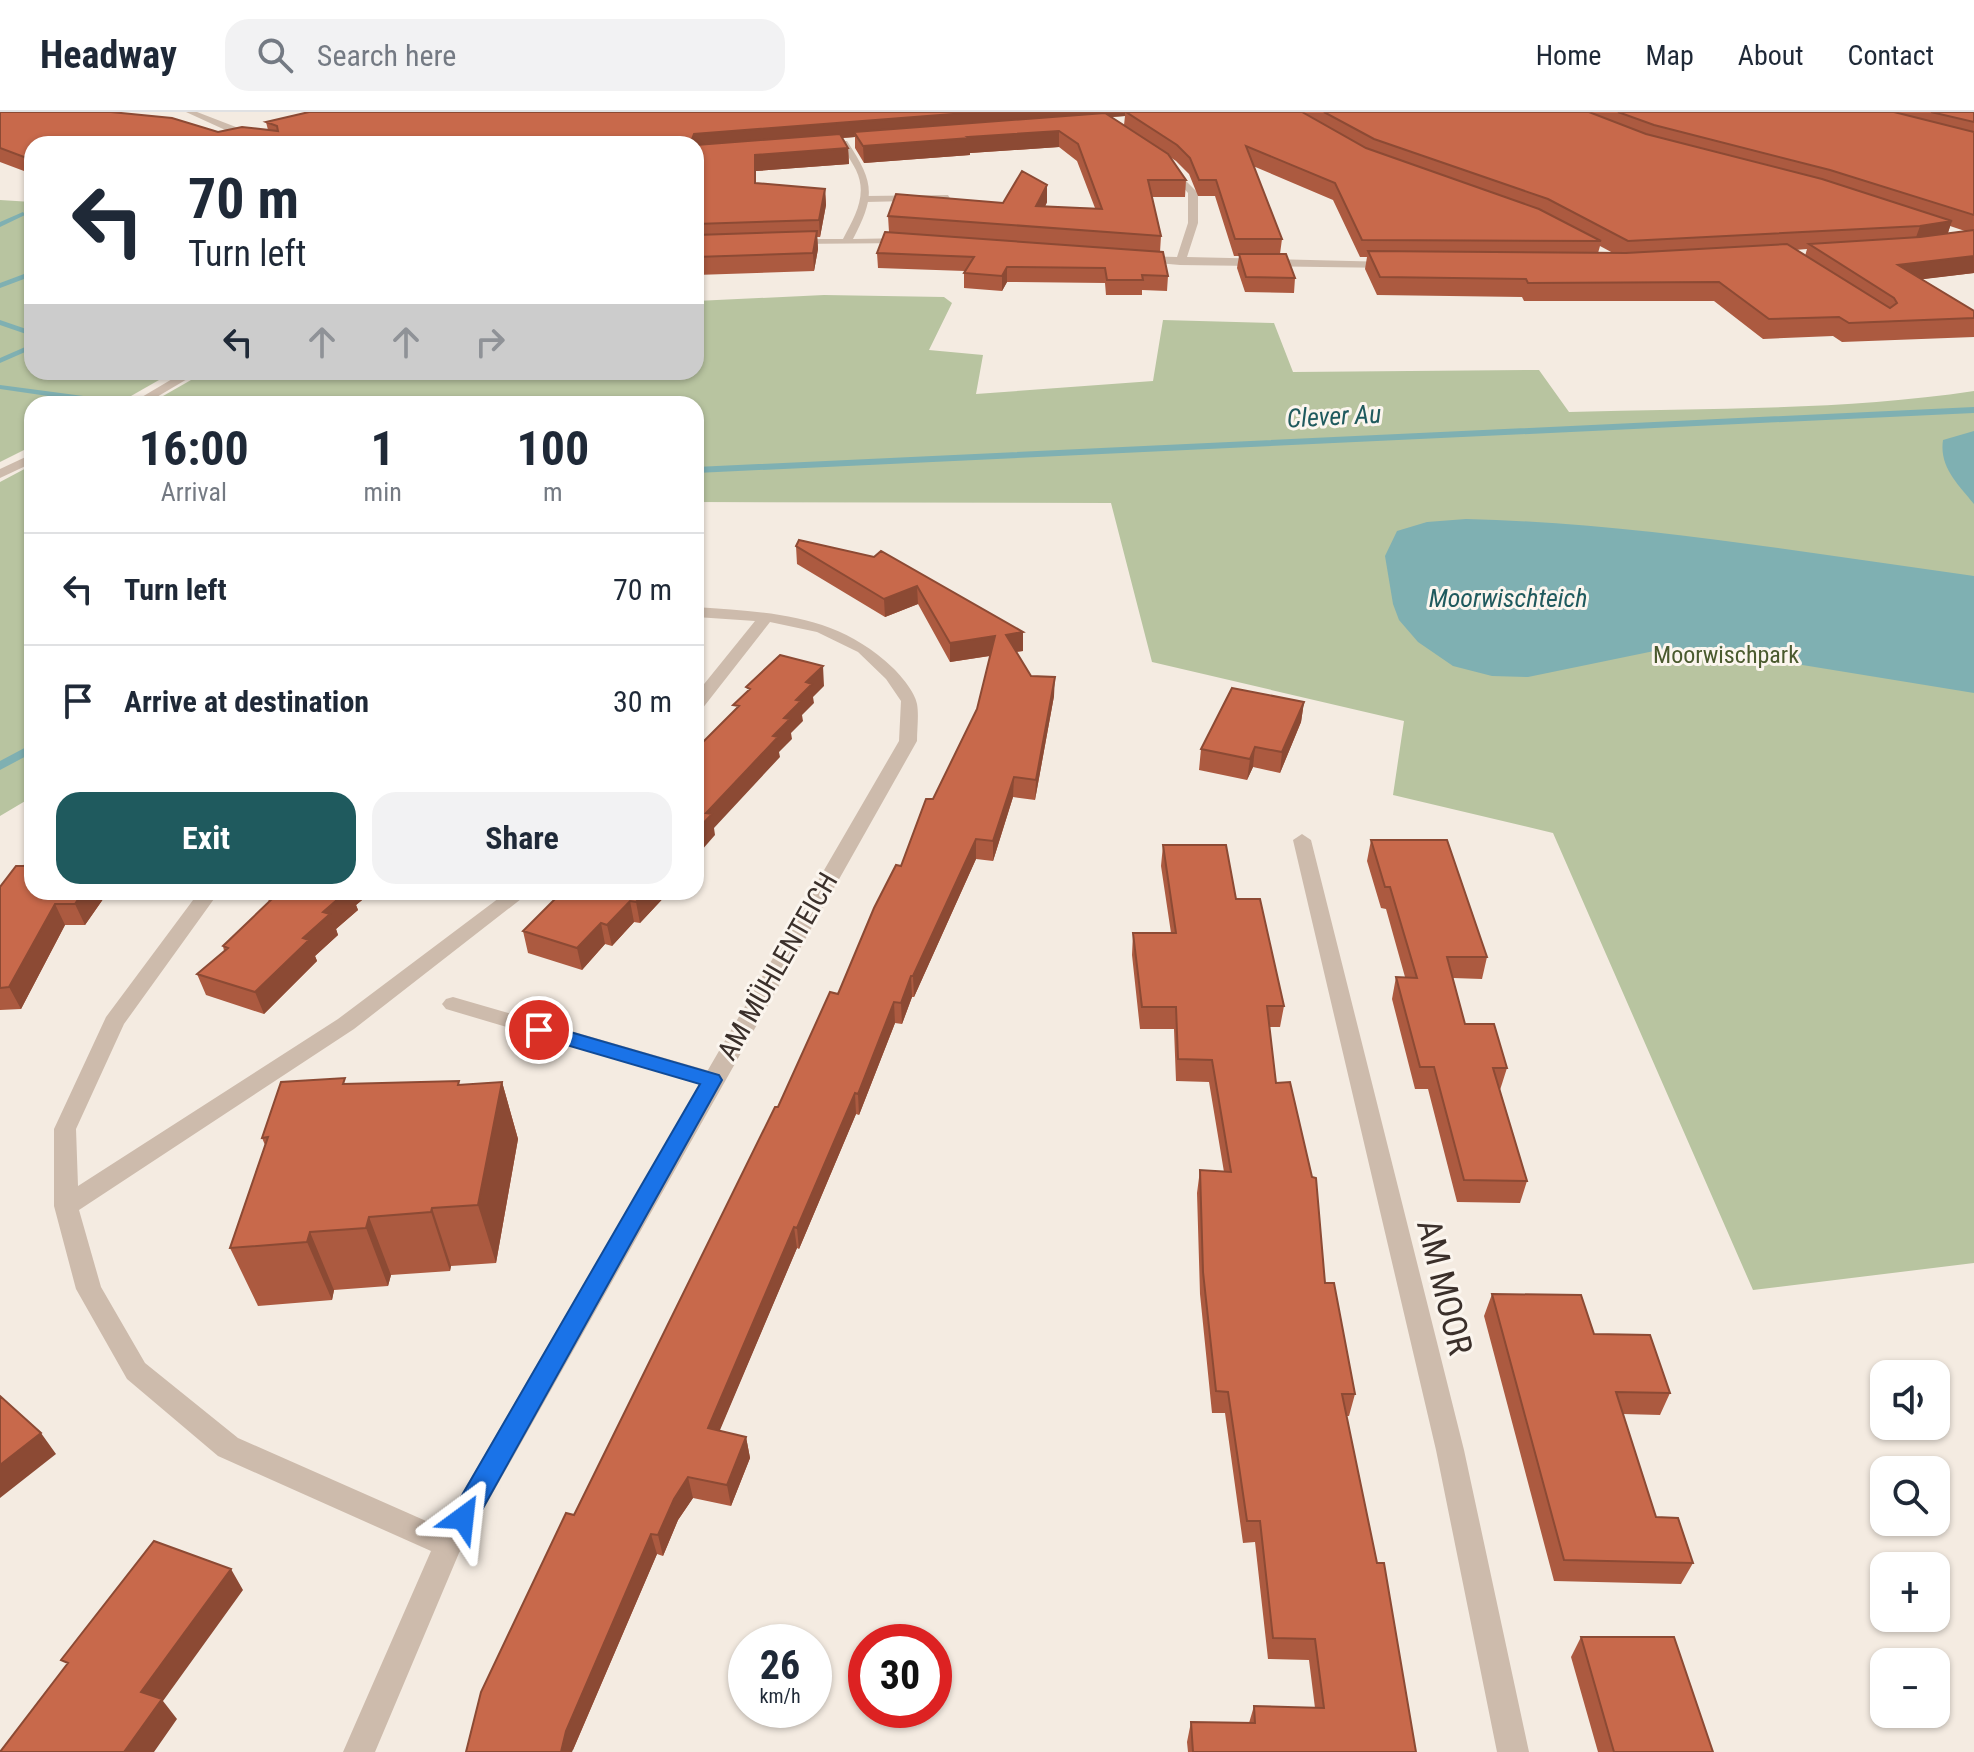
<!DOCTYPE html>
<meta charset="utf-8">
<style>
:root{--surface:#fff;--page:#f2f2f3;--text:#1f2937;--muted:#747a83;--line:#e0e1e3;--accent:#1f5a5e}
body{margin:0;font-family:"Roboto Condensed",sans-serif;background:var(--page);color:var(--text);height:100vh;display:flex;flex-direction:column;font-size:30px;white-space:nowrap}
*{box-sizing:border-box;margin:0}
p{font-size:26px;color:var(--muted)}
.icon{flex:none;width:44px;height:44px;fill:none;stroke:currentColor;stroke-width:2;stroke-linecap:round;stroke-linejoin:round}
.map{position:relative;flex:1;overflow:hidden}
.sheet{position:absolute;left:24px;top:284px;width:680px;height:504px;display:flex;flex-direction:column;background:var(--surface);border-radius:24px;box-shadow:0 2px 6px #0004}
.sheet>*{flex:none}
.banner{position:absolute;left:24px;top:24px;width:680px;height:244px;border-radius:24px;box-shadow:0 2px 6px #0004;background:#fff;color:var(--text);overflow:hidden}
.controls{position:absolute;left:1870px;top:1248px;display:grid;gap:16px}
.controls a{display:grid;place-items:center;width:80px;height:80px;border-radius:16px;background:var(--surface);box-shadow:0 2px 6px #0004;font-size:40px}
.speed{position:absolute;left:728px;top:1512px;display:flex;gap:16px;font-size:40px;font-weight:700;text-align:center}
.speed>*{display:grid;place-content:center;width:104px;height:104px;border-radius:50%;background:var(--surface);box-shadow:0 2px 6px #0004;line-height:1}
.speed small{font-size:20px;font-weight:400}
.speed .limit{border:12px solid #d22;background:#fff;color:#111}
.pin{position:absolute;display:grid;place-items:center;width:68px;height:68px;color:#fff;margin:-34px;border:4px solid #fff;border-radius:50%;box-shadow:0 2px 8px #0007}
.me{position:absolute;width:88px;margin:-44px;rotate:30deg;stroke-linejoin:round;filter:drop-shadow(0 0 6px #0008)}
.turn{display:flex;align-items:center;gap:28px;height:168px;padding:0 32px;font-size:36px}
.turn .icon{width:104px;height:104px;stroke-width:2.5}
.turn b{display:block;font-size:56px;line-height:68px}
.lanes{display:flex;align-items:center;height:76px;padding:0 32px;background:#0003;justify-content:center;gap:40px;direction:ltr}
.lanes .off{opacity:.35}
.eta{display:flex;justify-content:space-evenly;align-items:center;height:136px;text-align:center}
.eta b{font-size:48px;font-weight:700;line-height:56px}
.cta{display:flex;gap:16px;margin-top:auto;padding:16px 32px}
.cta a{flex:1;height:92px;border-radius:24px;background:var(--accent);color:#fff;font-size:32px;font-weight:700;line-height:92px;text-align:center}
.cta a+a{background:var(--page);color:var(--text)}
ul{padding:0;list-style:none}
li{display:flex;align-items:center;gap:24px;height:112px;padding:0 32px;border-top:2px solid var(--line)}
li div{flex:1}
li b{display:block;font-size:30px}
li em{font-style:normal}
header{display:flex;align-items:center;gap:48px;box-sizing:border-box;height:112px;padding:0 40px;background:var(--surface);border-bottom:2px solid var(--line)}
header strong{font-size:38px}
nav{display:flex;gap:44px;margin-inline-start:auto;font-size:28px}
.search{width:560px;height:72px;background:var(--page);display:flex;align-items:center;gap:20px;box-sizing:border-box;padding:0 28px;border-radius:24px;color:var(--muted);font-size:30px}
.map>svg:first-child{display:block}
.green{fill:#b8c4a0}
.water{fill:#7fb0b2}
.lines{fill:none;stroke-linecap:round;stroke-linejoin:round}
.stream{fill:#7fb0b2;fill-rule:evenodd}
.service{fill:#cdbbac;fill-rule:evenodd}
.minor{fill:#cdbbac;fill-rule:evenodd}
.wall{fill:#ac5a40;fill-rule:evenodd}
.shaded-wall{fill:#8c4a34}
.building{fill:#c8694b;stroke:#8c4a34;stroke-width:2}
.route{fill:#1a73e8;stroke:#114b97;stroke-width:2}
.labels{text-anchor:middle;stroke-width:6;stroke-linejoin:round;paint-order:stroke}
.far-park-label{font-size:24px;fill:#4a5a2e;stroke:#fbf5ee}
.far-water-label{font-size:26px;font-style:italic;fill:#1f5a5e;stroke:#fbf5ee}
.street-label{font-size:28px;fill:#3b302b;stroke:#fbf5ee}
.near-street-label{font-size:34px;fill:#3b302b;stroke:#fbf5ee}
</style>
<header>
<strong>Headway</strong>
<div class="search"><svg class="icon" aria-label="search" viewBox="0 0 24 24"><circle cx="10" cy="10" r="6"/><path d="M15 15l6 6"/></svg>Search here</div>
<nav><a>Home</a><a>Map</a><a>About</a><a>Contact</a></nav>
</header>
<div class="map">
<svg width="1974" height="1640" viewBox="0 0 1974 1640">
<rect width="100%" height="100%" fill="#f4ebe1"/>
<!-- green -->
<path class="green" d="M 0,88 L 32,90 L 32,260 L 173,260 L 117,292 L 32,292 L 32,334 L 0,350 Z
M 824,183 L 944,185 L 952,191 L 929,238 L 983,243 L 976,282 L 1153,269 L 1163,208 L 1274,211 L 1293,260 L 1539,258 L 1569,300 C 1703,296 1841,299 1974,279 L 1974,1151 L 1753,1178 L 1553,721 L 1393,683 L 1404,609 L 1152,550 L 1111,391 L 696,390 L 696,292 L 149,292 L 205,260 L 696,260 L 696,189 Z
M 32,353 L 32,685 L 0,704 L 0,370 Z"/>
<!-- water -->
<path class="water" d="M 1974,319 L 1974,392 C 1958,372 1939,355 1943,328 Z
M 1466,407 C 1636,411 1806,441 1974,464 L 1974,581 L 1753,545 L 1659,538 L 1528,565 L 1492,564 L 1453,554 L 1418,530 L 1399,508 L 1393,492 L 1385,444 L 1397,419 L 1427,410 Z"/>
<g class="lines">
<!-- stream -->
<path class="stream" d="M 23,100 L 25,103 L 0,115 L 0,110 Z
M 32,159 L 32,164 L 0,176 L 0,171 Z
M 0,208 L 32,219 L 32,224 L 0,213 Z
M 32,232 L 32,237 L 0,251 L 0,246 Z
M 0,273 L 121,289 L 125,292 L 103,292 L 0,277 Z
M 1974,295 L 1974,301 L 696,361 L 696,355 Z
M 32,632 L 32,641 L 0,658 L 0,649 Z"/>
<!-- service -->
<path class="service" d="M 948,83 L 951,88 L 866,90 L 861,87 L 866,84 Z
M 453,885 L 720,962 L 723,968 L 720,974 L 712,976 L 446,897 L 442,892 L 446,887 Z"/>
<!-- minor -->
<path class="minor" d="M 186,0 L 197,0 L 280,32 L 245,27 Z
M 841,29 L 847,29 C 874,70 876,83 853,127 L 908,126 L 911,131 L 789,132 L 792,127 L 843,127 C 855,104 868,83 856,58 C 851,48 843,38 841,29 Z
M 1168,51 L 1198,81 L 1198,111 L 1187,145 L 1391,150 L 1396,153 L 1391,156 L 1180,153 L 1135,149 L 1135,145 L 1139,144 L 1177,145 L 1188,111 L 1188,81 L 1164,54 Z
M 184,260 L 199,260 L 145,292 L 130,292 Z
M 32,342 L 32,351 L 0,366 L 0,357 Z
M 696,495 C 772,501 835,501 893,556 C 901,564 915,580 917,592 C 919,603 917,617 917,629 L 459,1441 L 375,1640 L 343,1640 L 431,1439 L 218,1344 L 127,1267 L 76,1177 L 54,1094 L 54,1017 L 106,905 L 199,780 L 219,780 L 124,912 L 76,1017 L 78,1074 L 338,907 L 507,780 L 530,780 L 354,917 L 79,1098 L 101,1175 L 145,1251 L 238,1326 L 442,1416 L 899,629 L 901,589 L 886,567 L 858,540 L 817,520 L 770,510 L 702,597 L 696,598 L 696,582 L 755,509 L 696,505 Z
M 1302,722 L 1311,728 L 1464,1338 L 1529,1640 L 1497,1640 L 1436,1338 L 1293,728 Z"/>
</g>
<!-- wall -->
<path class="wall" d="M 0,0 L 218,20 L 268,18 L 266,10 L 309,0 L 1974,0 L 1974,161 L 1922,167 L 1974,199 L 1974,225 L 1842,230 L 1833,224 L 1763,227 L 1714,189 L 1524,189 L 1522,185 L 1377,183 L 1365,157 L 1367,145 L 1360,145 L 1333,88 L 1253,54 L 1282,127 L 1280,142 L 1295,166 L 1294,181 L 1245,180 L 1237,156 L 1239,144 L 1234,144 L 1215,84 L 1198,84 L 1189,62 L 1176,49 L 1170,45 L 1186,68 L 1185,85 L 1152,85 L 1161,124 L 1160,140 L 1168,164 L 1167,179 L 1142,178 L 1142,183 L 1106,183 L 1105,171 L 1007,170 L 1002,179 L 964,176 L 964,161 L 965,159 L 878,156 L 877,141 L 889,120 L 888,104 L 1003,91 L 1047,90 L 1045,95 L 1095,96 L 1077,49 L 1059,35 L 970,41 L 970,43 L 864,51 L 855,36 L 855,25 L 842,26 L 848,36 L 849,52 L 756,59 L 756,71 L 825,77 L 826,93 L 820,125 L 817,125 L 818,137 L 814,159 L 696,163 L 696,32 L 32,32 L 32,62 L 0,50 ZM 1125,4 L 1124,13 L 1111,5 ZM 1950,114 L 1965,119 L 1948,121 ZM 1600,134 L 1613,141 L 1598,141 ZM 1807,137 L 1805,144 L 1795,138 Z
M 796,434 L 874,445 L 1023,520 L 1023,539 L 1016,540 L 1031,564 L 1054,584 L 1035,688 L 1013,685 L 993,749 L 976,747 L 914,885 L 912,885 L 902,912 L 895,911 L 859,1003 L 856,1002 L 799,1137 L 797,1136 L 719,1319 L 746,1325 L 750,1346 L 731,1394 L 693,1386 L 678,1408 L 663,1444 L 657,1442 L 573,1638 L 574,1403 L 778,995 L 838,882 L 977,597 L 990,544 L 950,550 L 918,492 L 885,505 L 797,452 Z
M 1304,590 L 1301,610 L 1280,661 L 1253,655 L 1247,668 L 1199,658 L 1201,637 Z
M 1371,728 L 1487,845 L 1482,867 L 1453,866 L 1465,912 L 1507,956 L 1500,978 L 1527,1069 L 1520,1091 L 1457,1090 L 1428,977 L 1415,977 L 1392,887 L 1396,865 L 1405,865 L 1386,797 L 1381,796 L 1367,749 Z
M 1163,733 L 1236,787 L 1284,894 L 1280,915 L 1269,915 L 1276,971 L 1325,1171 L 1355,1282 L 1349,1304 L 1346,1304 L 1416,1640 L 1188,1640 L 1187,1630 L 1191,1610 L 1249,1611 L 1254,1594 L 1315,1596 L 1309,1548 L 1268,1547 L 1255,1430 L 1243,1431 L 1225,1301 L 1212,1301 L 1200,1182 L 1197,1081 L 1200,1058 L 1224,1060 L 1209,970 L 1176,969 L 1174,917 L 1140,917 L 1132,843 L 1133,821 L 1171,821 L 1161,754 Z
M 24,754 L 32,780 L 108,780 L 85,813 L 65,813 L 21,897 L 0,898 L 0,775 Z
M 270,780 L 372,780 L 356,793 L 358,798 L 336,817 L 338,823 L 315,844 L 317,849 L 264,902 L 206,883 L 197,862 L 224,839 L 223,834 L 269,790 L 267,783 Z
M 562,780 L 669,780 L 640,811 L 634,810 L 612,834 L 605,832 L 582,858 L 528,841 L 523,819 Z
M 502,970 L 518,1027 L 496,1151 L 451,1154 L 450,1159 L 391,1163 L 388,1174 L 334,1178 L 332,1188 L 258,1194 L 230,1136 L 265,1033 L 262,1026 L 348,972 L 460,973 Z
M 1492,1182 L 1594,1222 L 1670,1281 L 1660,1303 L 1623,1302 L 1656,1405 L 1693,1451 L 1681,1472 L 1554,1469 L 1484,1204 Z
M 1581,1525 L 1713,1640 L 1598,1640 L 1571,1545 Z"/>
<!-- shaded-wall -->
<path class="shaded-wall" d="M 979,0 L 1125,0 L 1125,4 L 857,24 L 854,20 L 855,25 L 696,37 L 696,32 L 691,32 L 694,22 Z
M 1059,19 L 1059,35 L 970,41 L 970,43 L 864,51 L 863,34 L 968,25 Z
M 343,26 L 345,32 L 321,32 Z
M 848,36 L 849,52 L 756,59 L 756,87 L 755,71 L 755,43 Z
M 1047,73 L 1047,90 L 1036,112 L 1036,94 Z
M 825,77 L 826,93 L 820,125 L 819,108 Z
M 1952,109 L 1946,126 L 1914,131 L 1920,114 Z
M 817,119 L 818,137 L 814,159 L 813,141 Z
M 1974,144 L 1974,161 L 1892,171 L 1898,153 Z
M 1007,155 L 1007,170 L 1002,179 L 1002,164 Z
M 917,474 L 918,492 L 885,505 L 884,487 Z
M 1023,520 L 1023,539 L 1005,541 L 1006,523 Z
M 995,524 L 995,543 L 950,550 L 950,531 Z
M 823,554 L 824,574 L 813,585 L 814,591 L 802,603 L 803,609 L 791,621 L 792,627 L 779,640 L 780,645 L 714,716 L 715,723 L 701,739 L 701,745 L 696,751 L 696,719 L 706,701 L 784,606 L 806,570 Z
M 1055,565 L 1054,584 L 1035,688 L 1036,668 Z
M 1304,590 L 1301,610 L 1280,661 L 1282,640 Z
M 1255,635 L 1253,655 L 1247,668 L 1250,647 Z
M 1014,665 L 1013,685 L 993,749 L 993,729 Z
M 976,727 L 976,747 L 914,885 L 913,864 Z
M 83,780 L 108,780 L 85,813 L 75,792 Z
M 346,780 L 372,780 L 356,793 L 358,798 L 336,817 L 338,823 L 315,844 L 317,849 L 264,902 L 255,880 L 303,826 L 323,800 Z
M 645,780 L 669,780 L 640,811 L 636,790 Z
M 630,789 L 634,810 L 612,834 L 607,813 Z
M 55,792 L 65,813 L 21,897 L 9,875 Z
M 601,811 L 605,832 L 582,858 L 577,836 Z
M 911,864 L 912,885 L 902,912 L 901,891 Z
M 894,890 L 895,911 L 859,1003 L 858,982 Z
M 502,970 L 518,1027 L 496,1151 L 478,1093 Z
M 855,981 L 856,1002 L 799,1137 L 797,1116 Z
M 432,1096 L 451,1154 L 450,1159 L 431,1100 Z
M 369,1105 L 391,1163 L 388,1174 L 366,1116 Z
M 794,1115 L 797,1136 L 712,1337 L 708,1316 Z
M 310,1120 L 334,1178 L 332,1188 L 307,1130 Z
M 41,1321 L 56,1342 L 0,1386 L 0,1353 Z
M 746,1325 L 750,1346 L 731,1394 L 727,1373 Z
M 688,1365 L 693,1386 L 678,1408 L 663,1444 L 658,1423 L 674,1387 Z
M 651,1422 L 657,1442 L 572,1640 L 561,1640 L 566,1619 Z
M 231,1457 L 243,1478 L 163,1589 L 177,1607 L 154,1640 L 124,1640 L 141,1580 Z"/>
<!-- building -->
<path class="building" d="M 0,0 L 111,0 L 172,6 L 218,20 L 242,15 L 278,19 L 277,14 L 266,10 L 309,0 L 979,0 L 694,22 L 691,30 L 693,32 L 423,32 L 425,31 L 343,26 L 321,32 L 32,32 L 32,48 L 0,36 Z
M 1126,0 L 1302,0 L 1366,36 L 1539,97 L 1601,129 L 1362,128 L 1335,71 L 1246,34 L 1282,127 L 1235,127 L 1216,68 L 1199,68 L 1190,46 L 1177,33 Z
M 1324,0 L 1589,0 L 1646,22 L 1822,67 L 1952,109 L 1920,114 L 1628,129 L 1548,87 L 1374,27 Z
M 1618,0 L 1894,0 L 1974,20 L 1974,103 L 1830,58 L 1654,13 Z
M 1931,0 L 1974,0 L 1974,10 Z
M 1105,1 L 1168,42 L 1186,68 L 1148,68 L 1161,124 L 888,104 L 896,82 L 1003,91 L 1022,59 L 1047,73 L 1036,94 L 1102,97 L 1078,32 L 1059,19 L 968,25 L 970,26 L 863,34 L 854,20 Z
M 840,22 L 848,36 L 755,43 L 755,71 L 825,77 L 819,108 L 696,112 L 696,33 Z
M 1974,118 L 1974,144 L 1898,153 L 1974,199 L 1974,206 L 1849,211 L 1839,205 L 1769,207 L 1719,170 L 1528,171 L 1526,167 L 1380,165 L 1368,139 L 1626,141 L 1787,132 L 1890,196 L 1897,191 L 1894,186 L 1809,132 L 1920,125 Z
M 817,119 L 813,141 L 696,145 L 696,123 Z
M 885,120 L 1163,140 L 1168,164 L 1142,163 L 1143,168 L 1107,168 L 1105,156 L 1007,155 L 1002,164 L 964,161 L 974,145 L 877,141 Z
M 1239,142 L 1286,142 L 1295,166 L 1246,165 Z
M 799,428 L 874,445 L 881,439 L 1023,520 L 1006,523 L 1031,564 L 1055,565 L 1036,668 L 1014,665 L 993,729 L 976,727 L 913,864 L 911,864 L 901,891 L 894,890 L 858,982 L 855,981 L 797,1116 L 794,1115 L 708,1316 L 746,1325 L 727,1373 L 688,1365 L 674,1387 L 658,1423 L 651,1422 L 566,1619 L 561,1640 L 466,1640 L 481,1580 L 566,1401 L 574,1403 L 775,995 L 778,995 L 830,880 L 838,882 L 874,796 L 896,753 L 901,754 L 926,687 L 933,687 L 977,597 L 995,524 L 950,531 L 917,474 L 884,487 L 796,434 Z
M 780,543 L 823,554 L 806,570 L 812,572 L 796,588 L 801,589 L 784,606 L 790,607 L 773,624 L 778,625 L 706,701 L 712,702 L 696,719 L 696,637 L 739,594 L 733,593 L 750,577 L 746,575 Z
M 1232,576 L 1304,590 L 1282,640 L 1255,635 L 1250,647 L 1201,637 Z
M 1371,728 L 1447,728 L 1487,845 L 1447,845 L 1465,912 L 1494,912 L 1507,956 L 1493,956 L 1527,1069 L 1464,1068 L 1434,955 L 1420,955 L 1396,865 L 1417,866 L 1390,775 L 1385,775 Z
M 1163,733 L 1226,733 L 1236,787 L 1260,787 L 1284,894 L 1267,894 L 1276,971 L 1290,970 L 1312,1065 L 1316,1066 L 1325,1171 L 1334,1171 L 1355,1282 L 1342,1282 L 1377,1451 L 1384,1451 L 1416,1640 L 1193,1640 L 1191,1610 L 1255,1611 L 1254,1594 L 1324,1596 L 1315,1527 L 1273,1526 L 1260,1409 L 1247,1409 L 1228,1280 L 1216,1279 L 1203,1160 L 1200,1058 L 1231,1060 L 1212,948 L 1178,947 L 1176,895 L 1142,895 L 1133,821 L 1176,821 Z
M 32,747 L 32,780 L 83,780 L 75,792 L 55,792 L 9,875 L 0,876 L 0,775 L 16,754 L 24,754 Z
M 270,780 L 346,780 L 323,800 L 330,802 L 303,826 L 309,828 L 255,880 L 197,862 L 228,836 L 223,834 L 274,785 L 267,783 Z
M 562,780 L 645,780 L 636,790 L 630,789 L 607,813 L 601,811 L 577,836 L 523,819 Z
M 345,966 L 343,972 L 459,969 L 458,973 L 502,970 L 478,1093 L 432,1096 L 431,1100 L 369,1105 L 366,1116 L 310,1120 L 307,1130 L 230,1136 L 268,1025 L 262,1026 L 281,970 Z
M 1492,1182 L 1581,1183 L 1594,1222 L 1650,1223 L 1670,1281 L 1616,1280 L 1656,1405 L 1678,1406 L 1693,1451 L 1564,1448 Z
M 0,1284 L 41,1321 L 0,1353 Z
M 154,1429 L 231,1457 L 141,1580 L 162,1587 L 124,1640 L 0,1640 L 68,1551 L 61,1548 Z
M 1581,1525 L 1674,1525 L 1713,1640 L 1614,1640 Z"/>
<!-- route -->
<path class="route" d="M 539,911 L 719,963 L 722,968 L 473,1414 L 463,1418 L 454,1414 L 450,1406 L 454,1397 L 700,972 L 532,923 L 529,918 L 532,913 Z"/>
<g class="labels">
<!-- far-park labels -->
<g class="far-park-label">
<text x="1726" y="551">Moorwischpark</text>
</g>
<!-- far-water labels -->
<g class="far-water-label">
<text transform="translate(1334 304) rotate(-3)" y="9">Clever Au</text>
<text x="1508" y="495">Moorwischteich</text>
</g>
<!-- street labels -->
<g class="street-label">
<text transform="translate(777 854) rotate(-60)" y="10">AM MÜHLENTEICH</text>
</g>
<!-- near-street labels -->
<g class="near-street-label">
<text transform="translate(1445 1175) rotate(76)" y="12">AM MOOR</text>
</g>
</g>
</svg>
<div class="controls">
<a><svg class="icon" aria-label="sound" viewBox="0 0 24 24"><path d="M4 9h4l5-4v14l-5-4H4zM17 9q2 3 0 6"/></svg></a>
<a><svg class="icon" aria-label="search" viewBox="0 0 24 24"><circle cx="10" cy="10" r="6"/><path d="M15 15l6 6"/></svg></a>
<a>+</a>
<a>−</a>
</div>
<div class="speed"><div>26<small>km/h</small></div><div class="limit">30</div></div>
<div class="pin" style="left:539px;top:918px;background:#d93025"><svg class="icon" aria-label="arrive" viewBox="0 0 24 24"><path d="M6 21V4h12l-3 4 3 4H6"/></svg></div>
<svg class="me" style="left:463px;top:1406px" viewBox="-20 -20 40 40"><path d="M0-17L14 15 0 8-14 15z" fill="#1a73e8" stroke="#fff" stroke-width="4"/></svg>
<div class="banner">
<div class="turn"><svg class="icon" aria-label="left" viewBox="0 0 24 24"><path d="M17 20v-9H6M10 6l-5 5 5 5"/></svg><div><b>70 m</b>Turn left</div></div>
<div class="lanes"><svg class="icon" aria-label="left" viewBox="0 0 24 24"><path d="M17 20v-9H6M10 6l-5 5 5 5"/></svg><svg class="icon off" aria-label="ahead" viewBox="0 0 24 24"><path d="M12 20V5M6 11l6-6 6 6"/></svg><svg class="icon off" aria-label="ahead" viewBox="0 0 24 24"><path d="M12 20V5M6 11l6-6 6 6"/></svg><svg class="icon off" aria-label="right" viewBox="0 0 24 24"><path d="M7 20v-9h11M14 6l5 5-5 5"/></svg></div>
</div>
<section class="sheet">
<div class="eta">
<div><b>16:00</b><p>Arrival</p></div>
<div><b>1</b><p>min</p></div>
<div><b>100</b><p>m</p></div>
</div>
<ul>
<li><svg class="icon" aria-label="left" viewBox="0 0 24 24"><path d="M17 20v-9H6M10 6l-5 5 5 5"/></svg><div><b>Turn left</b></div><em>70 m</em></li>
<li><svg class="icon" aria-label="arrive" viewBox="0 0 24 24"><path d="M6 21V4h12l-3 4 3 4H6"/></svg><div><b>Arrive at destination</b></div><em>30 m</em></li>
</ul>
<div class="cta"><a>Exit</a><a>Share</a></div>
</section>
</div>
